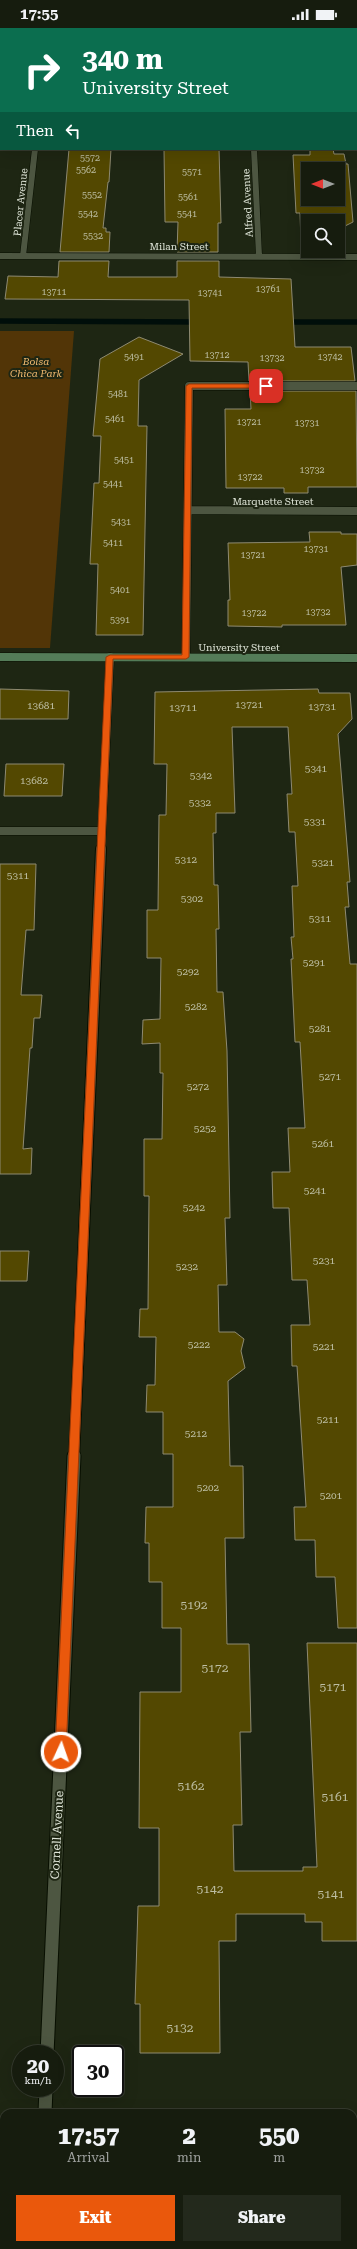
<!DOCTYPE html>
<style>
:root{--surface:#161c0e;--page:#23291c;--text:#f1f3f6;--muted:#9ea19e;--line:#353a2e;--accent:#ea580c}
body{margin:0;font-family:"Roboto Serif",serif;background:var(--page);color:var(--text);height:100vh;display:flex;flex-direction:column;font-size:15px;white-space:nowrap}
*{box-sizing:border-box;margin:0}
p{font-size:13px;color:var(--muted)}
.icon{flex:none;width:22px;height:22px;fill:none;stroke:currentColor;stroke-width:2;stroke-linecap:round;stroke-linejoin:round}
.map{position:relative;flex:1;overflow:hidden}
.sheet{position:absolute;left:0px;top:2081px;width:357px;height:140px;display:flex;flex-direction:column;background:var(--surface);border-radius:12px 12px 0 0;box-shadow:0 4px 16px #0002,0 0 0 1px var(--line)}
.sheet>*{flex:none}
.top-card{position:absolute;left:0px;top:0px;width:357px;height:122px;box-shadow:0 4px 16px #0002,0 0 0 1px var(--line);background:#0b6e4f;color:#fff;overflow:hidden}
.needle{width:26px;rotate:270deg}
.fabs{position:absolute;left:301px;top:134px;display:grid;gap:8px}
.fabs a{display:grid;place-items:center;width:44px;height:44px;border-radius:0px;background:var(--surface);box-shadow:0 4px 16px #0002,0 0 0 1px var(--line);font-size:20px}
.speed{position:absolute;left:12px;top:2017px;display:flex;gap:8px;font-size:20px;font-weight:700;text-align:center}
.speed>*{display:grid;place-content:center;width:52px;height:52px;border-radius:50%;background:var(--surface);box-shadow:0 4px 16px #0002,0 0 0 1px var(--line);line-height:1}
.speed small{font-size:10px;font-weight:400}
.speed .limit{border:2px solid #111;border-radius:6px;background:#fff;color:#111}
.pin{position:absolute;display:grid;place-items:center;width:34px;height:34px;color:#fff;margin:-17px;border-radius:8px;box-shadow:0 2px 6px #0006}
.me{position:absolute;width:44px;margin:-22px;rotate:3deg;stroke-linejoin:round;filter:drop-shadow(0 0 3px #0008)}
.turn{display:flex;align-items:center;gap:14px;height:84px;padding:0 16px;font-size:18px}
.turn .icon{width:52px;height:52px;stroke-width:2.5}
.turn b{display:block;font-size:28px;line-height:34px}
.then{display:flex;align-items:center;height:38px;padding:0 16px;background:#0003;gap:8px;font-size:15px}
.eta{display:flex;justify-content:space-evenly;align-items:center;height:68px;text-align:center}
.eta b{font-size:24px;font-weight:800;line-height:28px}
.cta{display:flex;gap:8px;margin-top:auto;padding:8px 16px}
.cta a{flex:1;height:46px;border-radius:0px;background:var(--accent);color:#fff;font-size:16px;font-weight:800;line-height:46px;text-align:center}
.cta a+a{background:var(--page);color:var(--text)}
.status{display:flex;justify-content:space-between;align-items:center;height:28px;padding:0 20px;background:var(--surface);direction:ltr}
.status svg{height:11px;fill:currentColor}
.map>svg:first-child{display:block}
.green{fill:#523507}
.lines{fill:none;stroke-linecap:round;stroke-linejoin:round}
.stream{stroke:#000e0a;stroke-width:5.5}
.building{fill:#534801;stroke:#8e8a72;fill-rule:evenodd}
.street-far3-casing{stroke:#080f01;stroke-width:7}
.street-far2-casing{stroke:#080f01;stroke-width:9}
.street-far1-casing{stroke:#080f01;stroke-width:12}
.street-casing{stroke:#080f01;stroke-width:15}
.secondary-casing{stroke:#080f01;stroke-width:9}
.street-far3{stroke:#4d5641;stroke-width:6}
.street-far2{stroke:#4d5641;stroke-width:8}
.street-far1{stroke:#4d5641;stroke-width:10}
.street{stroke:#4d5641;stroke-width:13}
.secondary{stroke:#547c58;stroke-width:8}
.route{fill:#ea580c;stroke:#983908}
.labels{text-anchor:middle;stroke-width:4;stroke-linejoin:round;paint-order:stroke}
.far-number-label{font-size:9px;fill:#bdbea3}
.far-street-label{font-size:10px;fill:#e0e6d9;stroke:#1e2613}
.far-park-label{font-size:10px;font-style:italic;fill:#f3ba70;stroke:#1e2613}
.number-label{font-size:10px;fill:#bdbea3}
.near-number-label{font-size:12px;fill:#bdbea3}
.street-label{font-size:12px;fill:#e0e6d9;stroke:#1e2613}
</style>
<div class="status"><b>17:55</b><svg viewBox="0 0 49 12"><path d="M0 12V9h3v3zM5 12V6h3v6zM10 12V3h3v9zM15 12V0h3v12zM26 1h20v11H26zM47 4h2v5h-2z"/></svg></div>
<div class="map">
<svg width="357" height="2221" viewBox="0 0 357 2221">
<rect width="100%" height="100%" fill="#1e2613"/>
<!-- green -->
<path class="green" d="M 0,303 L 74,303 L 50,620 L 0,620 Z"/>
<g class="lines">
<!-- stream -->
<path class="stream" d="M 0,293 L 201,294
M 281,294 L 357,294"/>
</g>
<!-- building -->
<path class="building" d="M 69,121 L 111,121 L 109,154 L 108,154 L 103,200 L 106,200 L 106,204 L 110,204 L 109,224 L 60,224 Z
M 164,121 L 219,121 L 221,195 L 218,195 L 218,224 L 177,224 L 178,194 L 165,194 Z
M 310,121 L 333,121 L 334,126 L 344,126 L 346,136 L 348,136 L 353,194 L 341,200 L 343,215 L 338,215 L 338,193 L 308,193 L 308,215 L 301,215 L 300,185 L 296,185 L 293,127 L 310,127 ZM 308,141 L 338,141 L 338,171 L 308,171 Z
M 59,233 L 109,233 L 108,249 L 177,249 L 177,233 L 219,233 L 219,249 L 291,251 L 295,319 L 351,319 L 355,353 L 249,353 L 248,334 L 190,333 L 189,272 L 5,271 L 8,248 L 58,249 Z
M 139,309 L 183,326 L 139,352 L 138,398 L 147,398 L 143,607 L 96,607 L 98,536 L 90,536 L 94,455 L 99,455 L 101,408 L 93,408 L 100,331 Z
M 250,363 L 356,363 L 357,459 L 308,459 L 308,465 L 284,465 L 284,460 L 226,460 L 225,381 L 251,381 Z
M 309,504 L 341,504 L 341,506 L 357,506 L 357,537 L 341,539 L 346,597 L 282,597 L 282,599 L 228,598 L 228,572 L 230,572 L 228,515 L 310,514 Z
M 0,661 L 69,663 L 68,691 L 0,691 Z
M 318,661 L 319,665 L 350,665 L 352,691 L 338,706 L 350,854 L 347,854 L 349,879 L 345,879 L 350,936 L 357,936 L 357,1600 L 338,1600 L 335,1549 L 316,1549 L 315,1512 L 295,1512 L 294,1479 L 306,1479 L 297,1338 L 292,1338 L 291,1297 L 310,1297 L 307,1252 L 292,1252 L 289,1180 L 273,1180 L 272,1144 L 290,1144 L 288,1100 L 305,1100 L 300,1014 L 295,1014 L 291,931 L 293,931 L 291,909 L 294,909 L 292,858 L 298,858 L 295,804 L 289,804 L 287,766 L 292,766 L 288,699 L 232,699 L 235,785 L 216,785 L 216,805 L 213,805 L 214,857 L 218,857 L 219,901 L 216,901 L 217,964 L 223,964 L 227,1023 L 230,1190 L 225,1190 L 227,1257 L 218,1257 L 219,1304 L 235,1304 L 244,1311 L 241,1323 L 245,1340 L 228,1353 L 230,1438 L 243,1438 L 244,1510 L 225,1510 L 227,1616 L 249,1616 L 251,1704 L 240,1704 L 242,1797 L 233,1797 L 234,1843 L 303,1843 L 303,1839 L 317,1839 L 307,1615 L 357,1615 L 357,1913 L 322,1913 L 322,1894 L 305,1894 L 305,1886 L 236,1886 L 236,1913 L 219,1913 L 220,2025 L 140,2025 L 140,1976 L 135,1976 L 138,1878 L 159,1878 L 159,1800 L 139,1800 L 140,1664 L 181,1664 L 181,1600 L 162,1600 L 162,1554 L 149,1554 L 149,1515 L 145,1515 L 146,1479 L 173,1479 L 173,1426 L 163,1426 L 163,1384 L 146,1384 L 147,1357 L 155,1357 L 156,1309 L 139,1309 L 140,1281 L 148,1281 L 149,1168 L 144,1168 L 144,1111 L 162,1111 L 163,1045 L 160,1045 L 160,1015 L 142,1016 L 143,992 L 160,991 L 161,930 L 147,930 L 147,882 L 158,882 L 159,787 L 166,787 L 167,736 L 154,736 L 155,664 Z
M 6,736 L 64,736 L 62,768 L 4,768 Z
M 0,836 L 36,836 L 34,902 L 26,902 L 21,967 L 42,967 L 40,990 L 34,990 L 32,1020 L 30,1020 L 23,1121 L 32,1120 L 31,1146 L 0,1146 Z
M 0,1223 L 29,1223 L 27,1253 L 0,1253 Z"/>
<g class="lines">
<defs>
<path id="street-far3" d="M 254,121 L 259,228
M 0,228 L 357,229
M 23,228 L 35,121"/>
<path id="street-far2" d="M 189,482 L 357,483
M 186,629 L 189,358 L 357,358
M 0,803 L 102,803
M 101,822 L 110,629"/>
<path id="street-far1" d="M 74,1429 L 101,821"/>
<path id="street" d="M 47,2026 L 74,1428
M 45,2085 L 46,2060
M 0,2100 L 4,2100
M 353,2101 L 357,2101
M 38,2221 L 39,2217"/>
<path id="secondary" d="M 0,629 L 357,630"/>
</defs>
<!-- street-far3 casing -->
<use href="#street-far3" class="street-far3-casing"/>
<!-- street-far2 casing -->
<use href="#street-far2" class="street-far2-casing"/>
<!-- street-far1 casing -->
<use href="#street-far1" class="street-far1-casing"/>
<!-- street casing -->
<use href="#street" class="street-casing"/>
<!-- secondary casing -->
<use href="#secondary" class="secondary-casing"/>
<!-- street-far3 -->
<use href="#street-far3" class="street-far3"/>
<!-- street-far2 -->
<use href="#street-far2" class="street-far2"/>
<!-- street-far1 -->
<use href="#street-far1" class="street-far1"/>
<!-- street -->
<use href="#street" class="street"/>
<!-- secondary -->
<use href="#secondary" class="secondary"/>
</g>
<!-- route -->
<path class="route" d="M 189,356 L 266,356 L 269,358 L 266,360 L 192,360 L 189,629 L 186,631 L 113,631 L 66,1724 L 65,1728 L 61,1730 L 57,1728 L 55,1724 L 106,629 L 110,627 L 182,627 L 186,358 Z"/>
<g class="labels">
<!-- far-number labels -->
<g class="far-number-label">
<text x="90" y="133">5572</text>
<text x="86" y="145">5562</text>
<text x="192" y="147">5571</text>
<text x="92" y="170">5552</text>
<text x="188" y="172">5561</text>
<text x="88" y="189">5542</text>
<text x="187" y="189">5541</text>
<text x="93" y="211">5532</text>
<text x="268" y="264">13761</text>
<text x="54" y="267">13711</text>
<text x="210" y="268">13741</text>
<text x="217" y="330">13712</text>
<text x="134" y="332">5491</text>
<text x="330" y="332">13742</text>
<text x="272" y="333">13732</text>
<text x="118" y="369">5481</text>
<text x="115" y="394">5461</text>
<text x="249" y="397">13721</text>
<text x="307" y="398">13731</text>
<text x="124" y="435">5451</text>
<text x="312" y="445">13732</text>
<text x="250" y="452">13722</text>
<text x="113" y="459">5441</text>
<text x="121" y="497">5431</text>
<text x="113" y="518">5411</text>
<text x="316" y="524">13731</text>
<text x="253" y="530">13721</text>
<text x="120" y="565">5401</text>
<text x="318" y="587">13732</text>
<text x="254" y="588">13722</text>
<text x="120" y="595">5391</text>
</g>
<!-- far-street labels -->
<g class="far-street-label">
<text transform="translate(20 174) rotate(-84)" y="4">Placer Avenue</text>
<text transform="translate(247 175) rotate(-93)" y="4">Alfred Avenue</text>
<text x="179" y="222">Milan Street</text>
<text x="273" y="477">Marquette Street</text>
<text x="239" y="623">University Street</text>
</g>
<!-- far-park labels -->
<g class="far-park-label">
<text x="36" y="337">Bolsa<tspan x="36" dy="12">Chica Park</tspan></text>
</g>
<!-- number labels -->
<g class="number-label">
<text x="249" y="680">13721</text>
<text x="41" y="681">13681</text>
<text x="322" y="682">13731</text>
<text x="183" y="683">13711</text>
<text x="316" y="744">5341</text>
<text x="201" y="751">5342</text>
<text x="34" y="756">13682</text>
<text x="200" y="778">5332</text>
<text x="315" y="797">5331</text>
<text x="186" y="835">5312</text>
<text x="323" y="838">5321</text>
<text x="18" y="851">5311</text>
<text x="192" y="874">5302</text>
<text x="320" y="894">5311</text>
<text x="314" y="938">5291</text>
<text x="188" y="947">5292</text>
<text x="196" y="982">5282</text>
<text x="320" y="1004">5281</text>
<text x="330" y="1052">5271</text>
<text x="198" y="1062">5272</text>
<text x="205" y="1104">5252</text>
<text x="323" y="1119">5261</text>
<text x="315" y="1166">5241</text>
<text x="194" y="1183">5242</text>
<text x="324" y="1236">5231</text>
<text x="187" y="1242">5232</text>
<text x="199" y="1320">5222</text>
<text x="324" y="1322">5221</text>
<text x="328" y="1395">5211</text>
<text x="196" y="1409">5212</text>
<text x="208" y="1463">5202</text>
<text x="331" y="1471">5201</text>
</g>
<!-- near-number labels -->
<g class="near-number-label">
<text x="194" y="1581">5192</text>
<text x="215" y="1644">5172</text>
<text x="333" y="1663">5171</text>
<text x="191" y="1762">5162</text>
<text x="335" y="1773">5161</text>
<text x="210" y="1865">5142</text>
<text x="331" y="1870">5141</text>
<text x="180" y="2004">5132</text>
</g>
<!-- street labels -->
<g class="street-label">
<text transform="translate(57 1807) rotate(-87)" y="4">Cornell Avenue</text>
</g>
</g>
</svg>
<div class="fabs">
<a><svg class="needle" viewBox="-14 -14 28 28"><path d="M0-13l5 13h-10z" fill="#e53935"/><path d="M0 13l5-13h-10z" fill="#9ea19e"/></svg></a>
<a><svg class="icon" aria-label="search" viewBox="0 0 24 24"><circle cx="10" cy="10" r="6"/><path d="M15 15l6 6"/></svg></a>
</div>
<div class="speed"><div>20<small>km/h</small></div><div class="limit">30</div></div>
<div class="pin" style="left:266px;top:358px;background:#d93025"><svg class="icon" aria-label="arrive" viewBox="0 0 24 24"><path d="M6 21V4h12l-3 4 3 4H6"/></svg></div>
<svg class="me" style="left:61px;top:1724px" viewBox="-20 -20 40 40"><circle r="17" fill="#ea580c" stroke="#fff" stroke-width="3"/><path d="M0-11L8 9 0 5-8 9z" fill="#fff"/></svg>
<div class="top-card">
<div class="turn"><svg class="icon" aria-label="right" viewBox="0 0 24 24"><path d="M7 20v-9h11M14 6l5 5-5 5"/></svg><div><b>340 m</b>University Street</div></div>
<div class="then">Then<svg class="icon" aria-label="left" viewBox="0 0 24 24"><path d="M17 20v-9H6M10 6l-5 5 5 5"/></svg></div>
</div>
<section class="sheet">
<div class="eta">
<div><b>17:57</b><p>Arrival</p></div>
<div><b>2</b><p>min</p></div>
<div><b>550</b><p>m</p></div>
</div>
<div class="cta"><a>Exit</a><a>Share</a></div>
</section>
</div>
